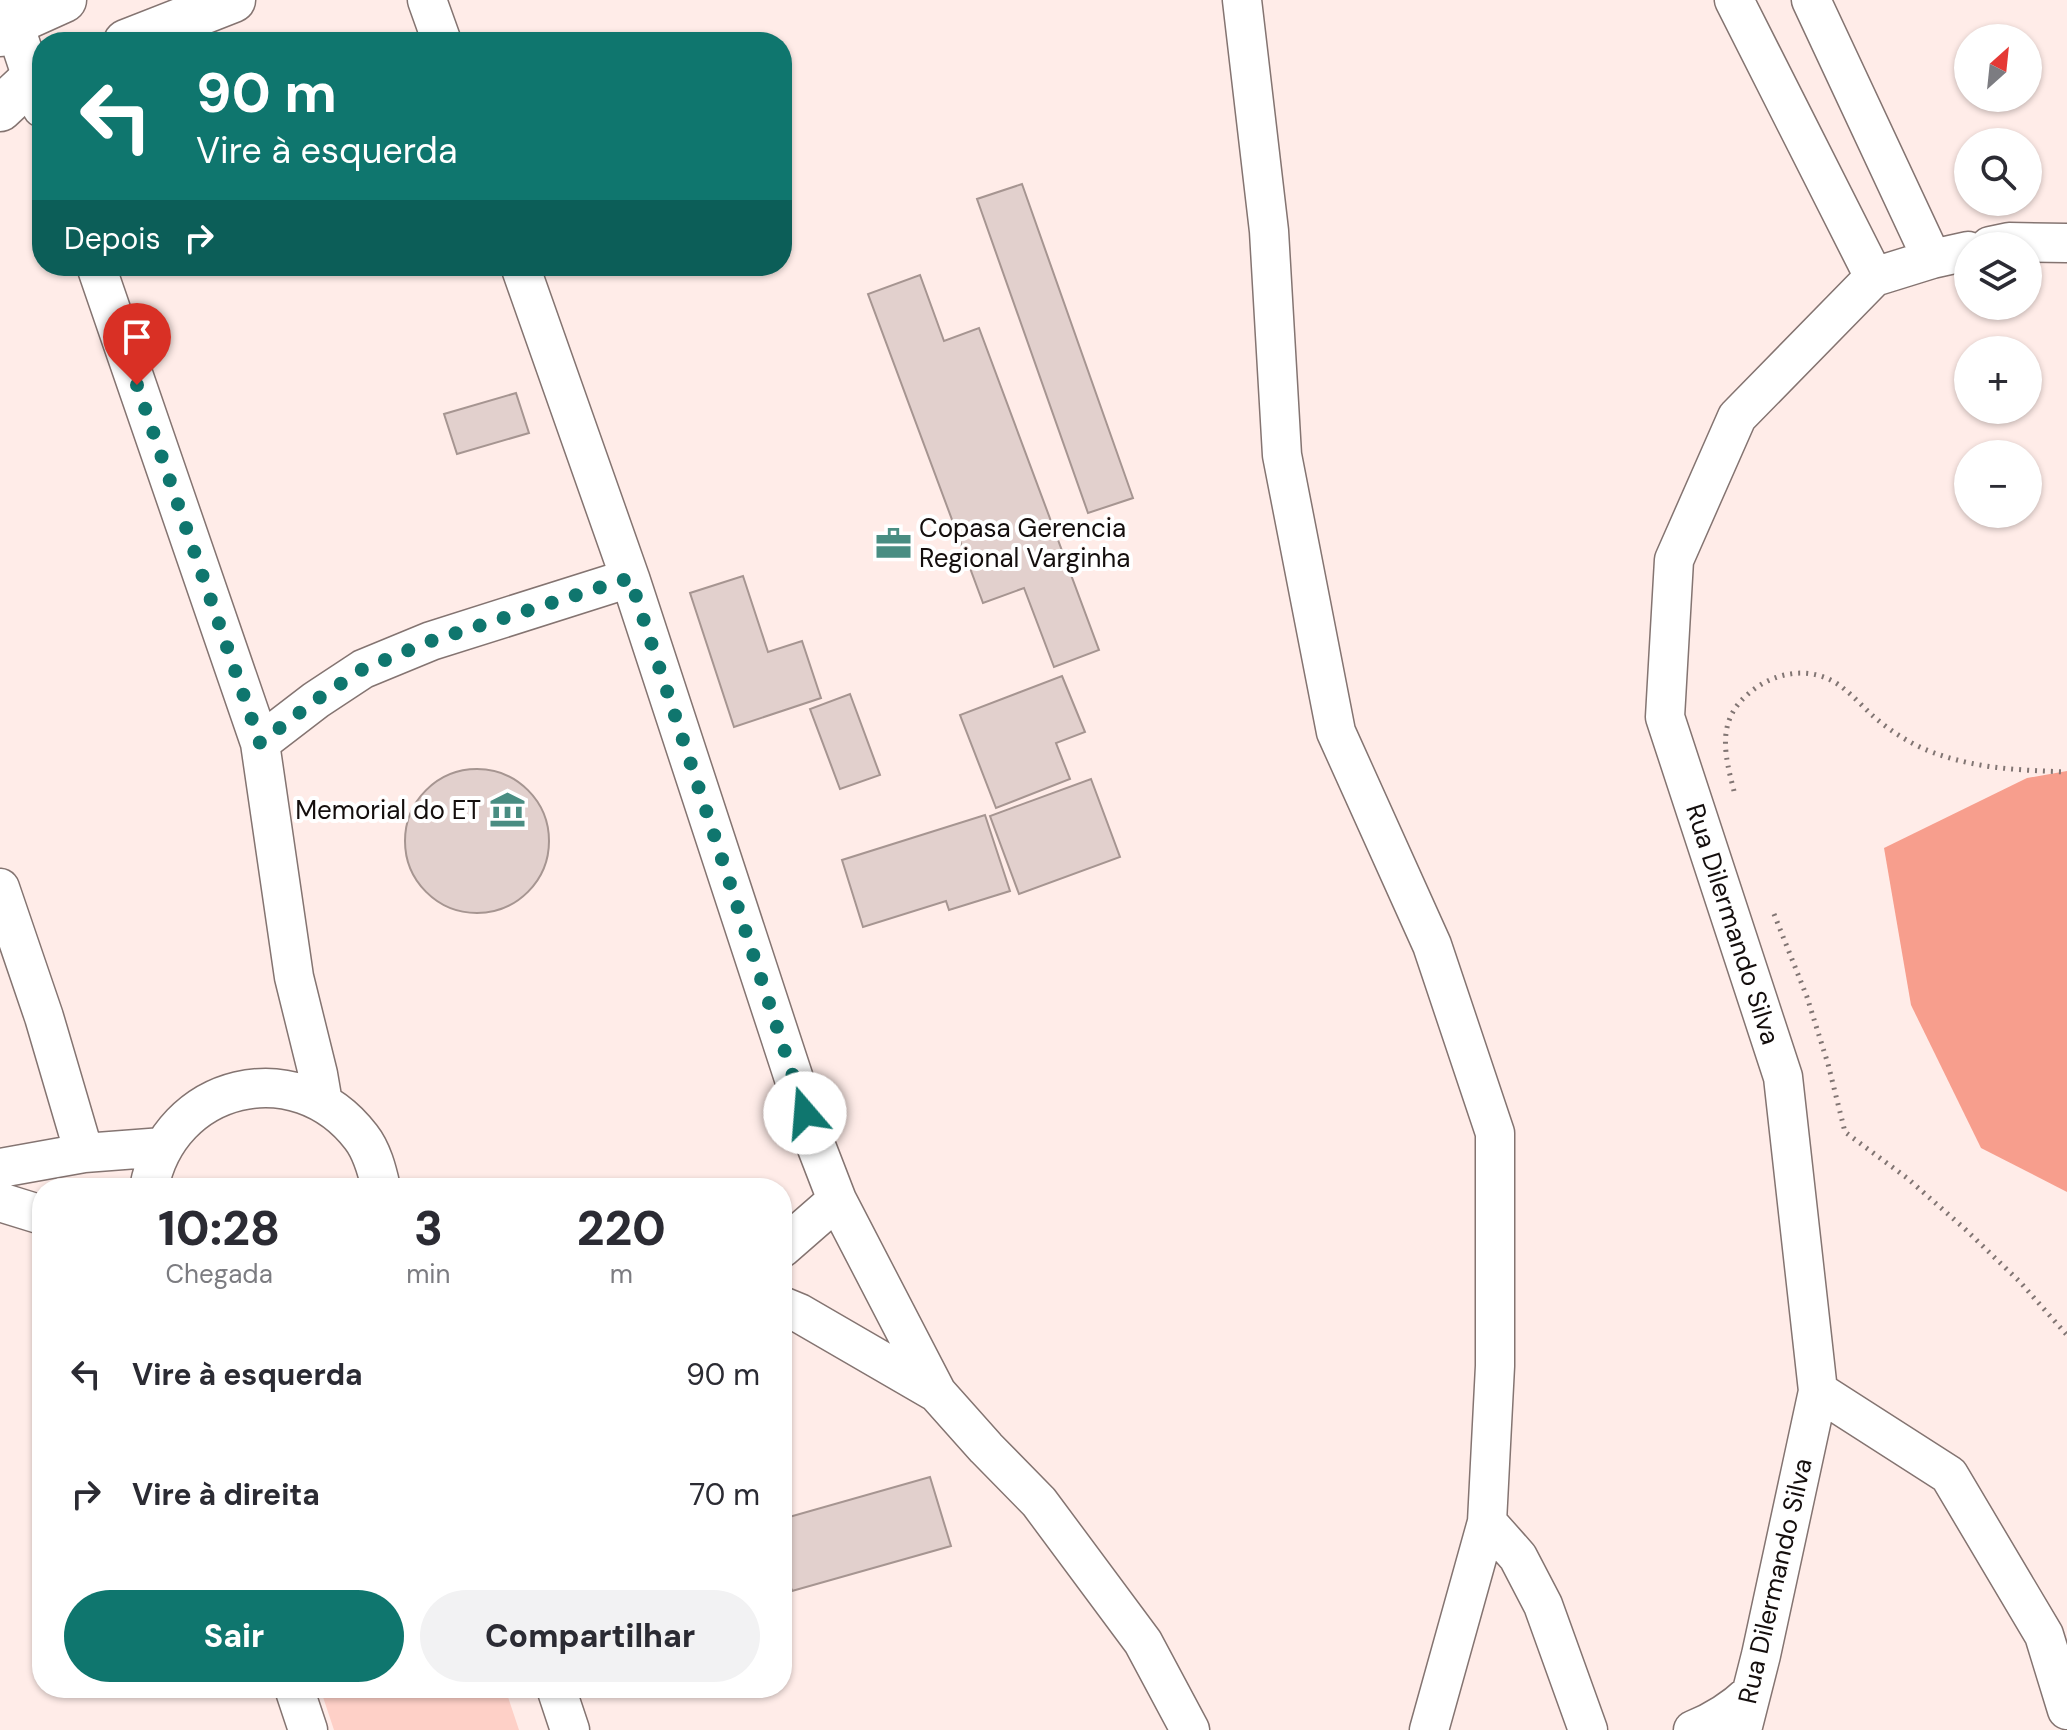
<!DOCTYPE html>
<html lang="pt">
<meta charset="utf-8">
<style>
:root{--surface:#fff;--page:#f2f2f3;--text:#2b2b33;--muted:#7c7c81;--accent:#0f766e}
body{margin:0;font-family:"DM Sans",sans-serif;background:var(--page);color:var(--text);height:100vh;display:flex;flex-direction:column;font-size:30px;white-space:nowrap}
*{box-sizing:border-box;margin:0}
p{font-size:26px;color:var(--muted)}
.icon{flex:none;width:44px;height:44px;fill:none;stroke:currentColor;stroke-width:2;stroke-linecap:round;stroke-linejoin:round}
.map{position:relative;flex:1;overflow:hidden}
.drawer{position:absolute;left:32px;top:1178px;width:760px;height:520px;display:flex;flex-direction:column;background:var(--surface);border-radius:32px;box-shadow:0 2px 6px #0004}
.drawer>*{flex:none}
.banner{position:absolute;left:32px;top:32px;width:760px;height:244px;border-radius:32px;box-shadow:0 2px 6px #0004;background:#0f766e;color:#fff;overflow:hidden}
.needle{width:52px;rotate:27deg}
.fabs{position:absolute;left:1954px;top:24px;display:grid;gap:16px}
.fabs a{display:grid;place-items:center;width:88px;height:88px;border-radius:50%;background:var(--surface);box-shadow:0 2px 6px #0004;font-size:40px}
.pin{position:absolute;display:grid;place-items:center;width:68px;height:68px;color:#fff;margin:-82px -34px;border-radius:50% 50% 50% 0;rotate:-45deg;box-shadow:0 0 8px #0007}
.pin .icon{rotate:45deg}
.me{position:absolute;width:88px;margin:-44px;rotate:342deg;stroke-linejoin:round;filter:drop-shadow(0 0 6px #0008)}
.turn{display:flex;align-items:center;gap:28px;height:168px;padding:0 32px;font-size:36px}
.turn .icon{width:104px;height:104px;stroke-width:2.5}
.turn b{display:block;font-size:56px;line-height:68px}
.then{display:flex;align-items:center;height:76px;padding:0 32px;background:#0003;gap:16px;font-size:30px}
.eta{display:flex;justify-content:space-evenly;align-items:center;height:136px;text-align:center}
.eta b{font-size:48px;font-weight:800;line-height:56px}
.cta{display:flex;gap:16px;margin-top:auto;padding:16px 32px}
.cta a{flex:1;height:92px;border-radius:48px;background:var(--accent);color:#fff;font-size:32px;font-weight:800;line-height:92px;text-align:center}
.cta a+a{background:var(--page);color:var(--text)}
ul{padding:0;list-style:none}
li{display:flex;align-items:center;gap:24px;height:120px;padding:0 32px}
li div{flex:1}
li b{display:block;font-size:30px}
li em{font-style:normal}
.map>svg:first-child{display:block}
.green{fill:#fed0c7}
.forest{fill:#f79e8d}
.building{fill:#e2d0cd;stroke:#a69591;stroke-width:2}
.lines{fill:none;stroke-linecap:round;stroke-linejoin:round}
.minor-casing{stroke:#847471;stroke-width:41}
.tertiary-casing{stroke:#847471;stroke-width:47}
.path{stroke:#817573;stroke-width:5;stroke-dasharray:2 6;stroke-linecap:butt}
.minor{stroke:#fff;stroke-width:38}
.tertiary{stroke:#fff;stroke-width:44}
.route{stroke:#0f766e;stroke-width:14;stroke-dasharray:0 25.2}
.labels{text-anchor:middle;stroke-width:8;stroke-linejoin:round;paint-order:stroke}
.poi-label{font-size:26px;fill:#140e0d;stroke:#fff;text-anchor:start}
.street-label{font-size:26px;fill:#140e0d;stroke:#fff}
</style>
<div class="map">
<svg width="2067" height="1730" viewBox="0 0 2067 1730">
<rect width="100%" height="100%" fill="#ffece8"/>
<!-- green -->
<path class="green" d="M 320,1688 L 505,1688 L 519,1730 L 334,1730 Z"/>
<!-- forest -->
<path class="forest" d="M 2067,771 L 2067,1192 L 1981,1148 L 1911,1005 L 1884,848 L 2027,778 Z"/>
<!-- building -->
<path class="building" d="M 1022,184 L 1133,498 L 1088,513 L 977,199 Z
M 920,275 L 944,341 L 979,328 L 1099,650 L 1054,667 L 1024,588 L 983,603 L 868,294 Z
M 516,393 L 529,433 L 457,454 L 444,414 Z
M 743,576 L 768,652 L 802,641 L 821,698 L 734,727 L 690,593 Z
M 1062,676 L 1085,732 L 1056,743 L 1070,779 L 996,808 L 960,715 Z
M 850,694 L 880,775 L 840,789 L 810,709 Z
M405 841a72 72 0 1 1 144 0a72 72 0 1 1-144 0Z
M 1091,779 L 1120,857 L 1019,894 L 990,816 Z
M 985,815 L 1010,891 L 949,910 L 946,901 L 863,927 L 842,860 Z
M 930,1477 L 951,1546 L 792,1591 L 782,1557 L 782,1519 Z"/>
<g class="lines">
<defs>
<path id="minor" d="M 6,0 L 42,108
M 427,0 L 442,42
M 1242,0 L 1269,231 L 1282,455 L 1336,732 L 1432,945 L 1495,1133 L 1495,1366 L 1487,1522 L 1429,1730
M 1734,0 L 1874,277
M 1811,0 L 1932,259
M 1990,246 L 2009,242 L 2067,243
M 96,266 L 260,743 L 294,977 L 318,1074 L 323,1103
M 520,266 L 630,578 L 815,1143 L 837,1200 L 937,1393
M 260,743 L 316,700 L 363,669 L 431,641 L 630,578
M 0,888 L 44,1017 L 84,1153
M 0,1168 L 84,1153 L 163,1147
M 149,1188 C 169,1083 296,1052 361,1137 C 372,1151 377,1170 381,1188
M 0,1202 L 42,1215
M 782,1248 L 837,1200
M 782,1306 L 799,1313 L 937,1393 L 986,1448 L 1039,1502 L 1143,1642 L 1190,1730
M 1818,1391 L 1949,1475 L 2044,1635 L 2067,1710
M 1487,1522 L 1518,1557 L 1543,1605 L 1588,1730
M 294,1688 L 308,1730
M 556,1688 L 570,1730
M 1693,1730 C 1716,1721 1733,1710 1751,1693
M 1742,1730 L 1761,1655 L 1818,1391 L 1783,1077 L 1665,717 L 1674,560 L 1737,417 L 1874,277 L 1932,259 L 1968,251"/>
<path id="tertiary" d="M 0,34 L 13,23 L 64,0
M 126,42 L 233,0
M 0,109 L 32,79 L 42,75"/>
</defs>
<!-- minor casing -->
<use href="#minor" class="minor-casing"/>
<!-- tertiary casing -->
<use href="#tertiary" class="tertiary-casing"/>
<!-- path -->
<path class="path" d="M 1734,791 C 1725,756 1716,722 1747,695 C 1771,673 1807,665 1836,683 C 1850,692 1861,705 1873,716 C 1889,730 1909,743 1929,751 C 1976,769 2018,770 2067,772
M 1774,914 L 1807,997 L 1828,1064 L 1845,1132 L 1907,1178 L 1965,1229 L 2020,1282 L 2067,1335"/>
<!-- minor -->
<use href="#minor" class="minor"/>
<!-- tertiary -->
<use href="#tertiary" class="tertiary"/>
</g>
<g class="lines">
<!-- route -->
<path class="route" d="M 137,385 L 260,743 L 316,700 L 363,669 L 431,641 L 630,578 L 805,1113"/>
</g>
<!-- icons -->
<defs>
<symbol id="office-bare" viewBox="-9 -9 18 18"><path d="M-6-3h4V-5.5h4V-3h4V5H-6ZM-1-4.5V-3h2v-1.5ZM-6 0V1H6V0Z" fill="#498d82" stroke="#fff" stroke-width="2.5" paint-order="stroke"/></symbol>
<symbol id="museum-bare" viewBox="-9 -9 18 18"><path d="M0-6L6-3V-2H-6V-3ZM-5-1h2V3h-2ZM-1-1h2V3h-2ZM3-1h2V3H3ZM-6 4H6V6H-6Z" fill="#498d82" stroke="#fff" stroke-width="2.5" paint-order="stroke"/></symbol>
</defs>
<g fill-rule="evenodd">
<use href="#office-bare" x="868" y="518" width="51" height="51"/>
<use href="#museum-bare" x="482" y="784" width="51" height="51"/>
</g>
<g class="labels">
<!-- poi labels -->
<g class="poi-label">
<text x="919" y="537">Copasa Gerencia<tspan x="919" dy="30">Regional Varginha</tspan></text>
<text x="481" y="819" text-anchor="end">Memorial do ET</text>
</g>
<!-- street labels -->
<g class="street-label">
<text transform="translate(1733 924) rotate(72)" y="9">Rua Dilermando Silva</text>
<text transform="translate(1775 1581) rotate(-77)" y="9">Rua Dilermando Silva</text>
</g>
</g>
</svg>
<div class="fabs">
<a><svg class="needle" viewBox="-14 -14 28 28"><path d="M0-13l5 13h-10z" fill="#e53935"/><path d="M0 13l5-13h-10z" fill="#7c7c81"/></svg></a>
<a><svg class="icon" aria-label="search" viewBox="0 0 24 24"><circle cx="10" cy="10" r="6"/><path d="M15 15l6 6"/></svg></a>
<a><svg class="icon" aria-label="layers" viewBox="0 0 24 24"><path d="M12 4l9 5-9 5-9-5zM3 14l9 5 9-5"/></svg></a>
<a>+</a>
<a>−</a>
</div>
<div class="pin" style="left:137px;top:385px;background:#d93025"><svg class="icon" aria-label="arrive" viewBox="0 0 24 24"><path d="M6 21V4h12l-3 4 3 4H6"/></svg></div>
<svg class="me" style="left:805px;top:1113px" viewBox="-20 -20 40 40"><circle r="19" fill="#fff"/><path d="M0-13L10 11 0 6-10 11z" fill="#0f766e"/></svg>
<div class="banner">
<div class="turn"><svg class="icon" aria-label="left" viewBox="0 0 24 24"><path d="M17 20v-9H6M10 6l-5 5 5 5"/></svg><div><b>90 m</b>Vire à esquerda</div></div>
<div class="then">Depois<svg class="icon" aria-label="right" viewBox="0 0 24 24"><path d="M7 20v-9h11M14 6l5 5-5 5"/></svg></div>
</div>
<section class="drawer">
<div class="eta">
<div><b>10:28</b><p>Chegada</p></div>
<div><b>3</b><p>min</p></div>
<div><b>220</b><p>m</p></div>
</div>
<ul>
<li><svg class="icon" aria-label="left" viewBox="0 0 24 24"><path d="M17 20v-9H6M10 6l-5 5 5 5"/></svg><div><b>Vire à esquerda</b></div><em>90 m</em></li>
<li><svg class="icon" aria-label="right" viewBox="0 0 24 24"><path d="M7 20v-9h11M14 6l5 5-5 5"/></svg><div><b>Vire à direita</b></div><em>70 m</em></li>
</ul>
<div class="cta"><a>Sair</a><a>Compartilhar</a></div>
</section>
</div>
